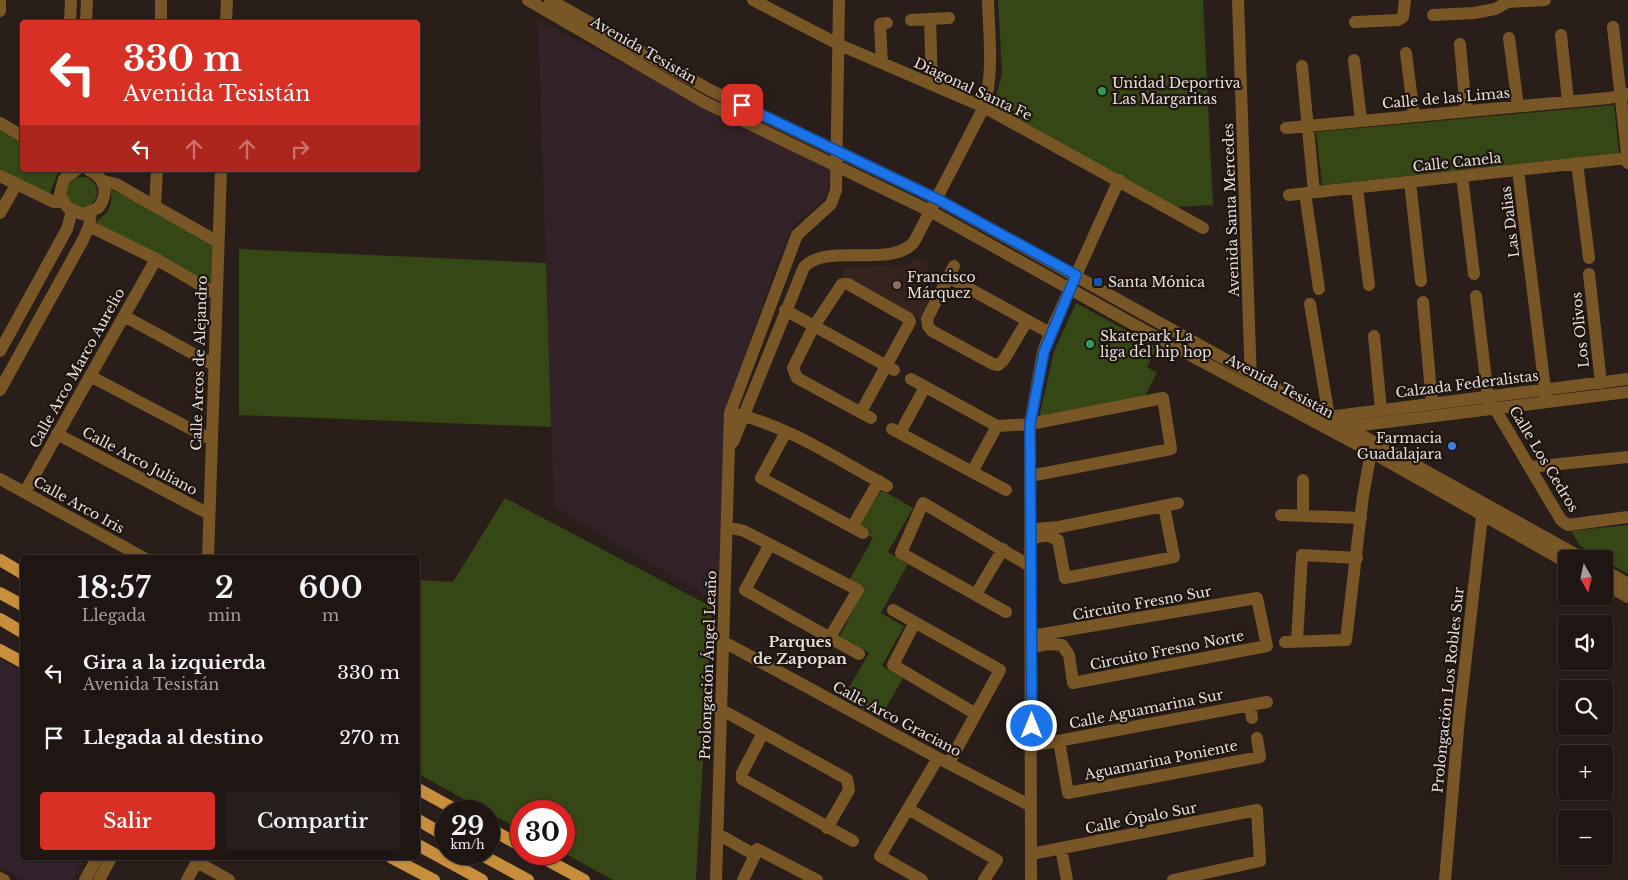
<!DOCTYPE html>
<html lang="es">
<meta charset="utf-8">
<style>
:root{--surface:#1f1613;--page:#271f1c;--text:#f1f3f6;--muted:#a19fa0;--line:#3c3533;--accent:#d93025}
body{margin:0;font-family:"Libre Baskerville",serif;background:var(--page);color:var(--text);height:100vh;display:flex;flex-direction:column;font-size:19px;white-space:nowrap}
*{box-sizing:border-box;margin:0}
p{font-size:16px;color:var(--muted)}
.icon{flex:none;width:28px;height:28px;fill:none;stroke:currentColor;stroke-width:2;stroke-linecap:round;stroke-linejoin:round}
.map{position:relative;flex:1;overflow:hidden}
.side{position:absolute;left:20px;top:555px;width:400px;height:305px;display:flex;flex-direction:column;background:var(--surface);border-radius:5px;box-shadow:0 1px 4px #0004,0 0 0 1px var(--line)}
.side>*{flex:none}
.guide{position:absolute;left:20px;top:20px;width:400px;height:152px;border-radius:5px;box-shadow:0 1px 4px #0004,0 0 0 1px var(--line);background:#d93025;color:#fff;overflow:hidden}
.needle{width:32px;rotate:171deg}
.tools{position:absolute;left:1558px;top:550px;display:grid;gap:10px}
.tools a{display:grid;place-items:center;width:55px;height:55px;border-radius:5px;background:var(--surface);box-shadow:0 1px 4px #0004,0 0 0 1px var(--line);font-size:25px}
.speed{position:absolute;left:435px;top:800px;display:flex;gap:10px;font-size:25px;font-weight:700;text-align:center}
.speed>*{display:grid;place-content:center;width:65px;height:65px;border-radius:50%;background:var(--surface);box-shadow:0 1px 4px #0004,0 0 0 1px var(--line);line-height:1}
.speed small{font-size:12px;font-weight:400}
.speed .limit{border:8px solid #d22;background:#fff;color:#111}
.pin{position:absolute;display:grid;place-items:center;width:42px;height:42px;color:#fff;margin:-21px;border-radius:10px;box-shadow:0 2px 8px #0006}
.me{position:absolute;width:55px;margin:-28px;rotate:0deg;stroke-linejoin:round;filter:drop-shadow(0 0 4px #0008)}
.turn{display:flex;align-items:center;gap:18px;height:105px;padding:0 20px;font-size:22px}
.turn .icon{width:65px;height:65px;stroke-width:2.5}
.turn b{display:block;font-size:35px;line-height:42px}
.lanes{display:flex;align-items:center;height:48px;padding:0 20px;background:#0003;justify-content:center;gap:25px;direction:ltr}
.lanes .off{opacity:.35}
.eta{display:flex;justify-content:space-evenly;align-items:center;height:85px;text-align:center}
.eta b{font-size:30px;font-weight:600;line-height:35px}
.action{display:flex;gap:10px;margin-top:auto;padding:10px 20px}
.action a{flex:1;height:58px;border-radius:5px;background:var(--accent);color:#fff;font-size:20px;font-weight:600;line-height:58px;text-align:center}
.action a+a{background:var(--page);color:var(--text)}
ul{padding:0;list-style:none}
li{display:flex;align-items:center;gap:15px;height:65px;padding:0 20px}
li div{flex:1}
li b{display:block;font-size:19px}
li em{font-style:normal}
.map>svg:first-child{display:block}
.commercial{fill:#32222c}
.industrial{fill:#342229}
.built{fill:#35241d}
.green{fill:#354714}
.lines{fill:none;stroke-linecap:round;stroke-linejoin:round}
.minor{stroke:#785626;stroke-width:12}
.major{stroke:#c78f3d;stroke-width:12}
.route-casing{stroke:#114b97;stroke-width:12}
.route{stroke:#1a73e8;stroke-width:9}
.leisure-dot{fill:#2e9e5b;stroke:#1f1510;stroke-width:2}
.transit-dot{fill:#1a4fb4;stroke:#1f1510;stroke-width:2}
.education-dot{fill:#8d6e63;stroke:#1f1510;stroke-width:2}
.shop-dot{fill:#3f7fe0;stroke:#1f1510;stroke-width:2}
.labels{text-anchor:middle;stroke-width:4.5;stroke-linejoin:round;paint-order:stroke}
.street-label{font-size:14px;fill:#e5dedb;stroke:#1f1510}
.poi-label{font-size:14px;fill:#e5dedb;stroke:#1f1510;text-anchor:start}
.neighbourhood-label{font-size:15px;font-weight:bold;fill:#e5dedb;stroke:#1f1510}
</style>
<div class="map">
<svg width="1628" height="880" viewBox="0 0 1628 880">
<rect width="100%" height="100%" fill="#291e19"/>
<!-- commercial -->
<path class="commercial" d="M 0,659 L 22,671 L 22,858 L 84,858 L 72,880 L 24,880 L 0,867 Z"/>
<!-- industrial -->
<path class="industrial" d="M 538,20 L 832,170 L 825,198 L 793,226 L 778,260 L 725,414 L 719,604 L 554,506 Z"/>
<!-- built -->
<path class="built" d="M 918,258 L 930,265 L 921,282 L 939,292 L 923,322 L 841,277 L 845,268 L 906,265 Z"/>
<!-- green -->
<path class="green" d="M 998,0 L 1203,0 L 1213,205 L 1176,207 L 993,107 L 1002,74 Z
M 1614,105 L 1619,153 L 1322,185 L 1316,132 Z
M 0,129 L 22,143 L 22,170 L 59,170 L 48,197 L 0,172 Z
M67 192a15 15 0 1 1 30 0a15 15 0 1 1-30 0Z
M 110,189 L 154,209 L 214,245 L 212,285 L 102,229 L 96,221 C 109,214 114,203 110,189 Z
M 239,249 L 546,263 L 551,427 L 239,415 Z
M 1076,303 L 1157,347 L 1147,367 L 1157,373 L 1144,398 L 1039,418 L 1054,351 Z
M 882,490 L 913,508 L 888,552 L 908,564 L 881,613 L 904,626 L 882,666 L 903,678 L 880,719 L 843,698 L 869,653 L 840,636 L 865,588 L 850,579 L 873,538 L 868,535 L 871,531 L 859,524 Z
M 505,498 L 712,607 L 696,880 L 613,880 L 564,853 L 564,811 L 521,811 L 521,830 L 418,774 L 418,580 L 453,582 Z
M 1628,525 L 1628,574 L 1580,546 L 1571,531 Z"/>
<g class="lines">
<!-- minor -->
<path class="minor" d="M 528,0 L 704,102 L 930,211 L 1149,333 L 1371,452 L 1566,562
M 550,0 L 710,90 L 937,199 L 1584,559
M 753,0 L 840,45 L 984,107 L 1203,228
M 1238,0 L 1251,382
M 0,11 L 0,0
M 1433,15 L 1474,13 L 1495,9 L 1508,2 L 1545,0
M 930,19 L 932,85
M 911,20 L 949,18
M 70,22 L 71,0
M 86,22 L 87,0
M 161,22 L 161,0
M 226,22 L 227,0
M 1355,22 L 1398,20 L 1403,17 L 1405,0
M 1613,27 L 1628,163
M 1561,35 L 1568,101
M 1509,38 L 1518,106
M 1460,44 L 1466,111
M 1406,53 L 1414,116
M 1354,60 L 1361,120
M 882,63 L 880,24 L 887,23
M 1302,66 L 1314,192
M 0,123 L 22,136
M 1286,128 L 1609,98 L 1628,94
M 1577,163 L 1589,258
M 76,170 L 64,179 L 60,194 L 67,207 L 82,214 L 98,208 C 109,194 106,178 89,170
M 1518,170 L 1546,397
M 0,176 L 54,202 L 63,202
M 1462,176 L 1474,274
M 103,181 L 116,184 L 218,242
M 1410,182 L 1421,281
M 1357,188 L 1369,285
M 1305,193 L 1319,289
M 1289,195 L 1627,158
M 155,206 L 157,170
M 0,213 L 16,185
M 89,226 L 156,259 L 216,294
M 954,266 L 927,319 L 928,326 L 932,331 L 993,364 L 998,365 L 1003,361 L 1027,321
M 1589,274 L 1601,383
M 948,277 L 1050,333
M 1476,296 L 1488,397 L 1561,520 L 1568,525 L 1628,517
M 1423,302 L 1432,404
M 1310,304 L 1329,417
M 785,310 L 894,370
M 124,316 L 214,365
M 1374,336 L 1381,410
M 0,351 L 67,229 L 72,211
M 90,376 L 212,440
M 911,379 L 997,426 L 1030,424 L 1163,398 L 1171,449 L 1030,476
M 0,390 L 83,240 L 89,226 L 91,212
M 861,412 L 910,322 L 908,318 L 848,284 L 842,284 L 814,326 L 793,368 L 797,378 L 871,418
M 735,414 C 789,426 838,460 887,486
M 1328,417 L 1628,379
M 1346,427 L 1628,392
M 892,429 L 1006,490
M 786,432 L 761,478 L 863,533
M 900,433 L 925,387
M 57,434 L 209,514
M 733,442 L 804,267 C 828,242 891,269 914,242 L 984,107 C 994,72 989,36 988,0
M 1530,467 L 1628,457
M 972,472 L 997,426
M 0,479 L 144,558
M 25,492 L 156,259
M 1281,515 L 1361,518
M 1303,516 L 1303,480
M 728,527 L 744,531 L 858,590 L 830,637
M 852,527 L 879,481
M 1035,529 L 1059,527 L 1178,503
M 1031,539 L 1047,535 L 1058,540 L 1065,578 L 1174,557 L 1164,506
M 770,544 L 745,590 L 859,654
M 208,558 L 221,170
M 1604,570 L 1628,584
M 1604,584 L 1628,597
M 976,594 L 1003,549
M 893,610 L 1000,670 L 949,763
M 1006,612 L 901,553 L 923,503 L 1030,566
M 915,622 L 893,665 L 976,714
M 1031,636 L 1257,598 L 1267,646 L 1073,683 L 1069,655 L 1062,645 L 1048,644 L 1031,648
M 1297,641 L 1302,555 L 1357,558
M 724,642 L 938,758 L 1031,806
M 1285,642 L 1346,640 L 1363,496 L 1371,452
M 1250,705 L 1252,718
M 722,710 L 847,779 L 849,790 L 827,828
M 763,733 L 742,773 L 742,779 L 853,841
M 1059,741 L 1068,793 L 1260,757 L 1257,738
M 1031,746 L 1267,702
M 908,809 L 997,860 L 984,880
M 718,834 L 755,855 L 757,849 L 817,880
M 1061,848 L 1067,880
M 1031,854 L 1257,810 L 1260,861 L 1173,880
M 197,862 L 229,880
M 0,878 L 4,880
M 85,880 L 97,858
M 99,880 L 111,858
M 187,880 L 199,858
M 716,880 L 730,413 L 797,235 L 831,204 L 836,190 L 839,0
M 743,880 L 755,855
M 922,880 L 880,856 L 938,758
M 1031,880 L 1030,424 L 1043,352 L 1050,333 L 1119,180
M 1445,880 L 1459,718 L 1483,508"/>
<!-- major -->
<path class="major" d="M 0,560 L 22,573
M 0,593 L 22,605
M 0,619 L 22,632
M 0,650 L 22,662
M 418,789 L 458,811
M 418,820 L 446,836
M 489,828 L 521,846
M 418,845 L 482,880
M 480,854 L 528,880
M 536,854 L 584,880
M 392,858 L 434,880"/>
</g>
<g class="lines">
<defs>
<path id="route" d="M 742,105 L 937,199 L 1076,275 L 1044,352 L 1030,424 L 1032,726"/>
</defs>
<!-- route casing -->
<use href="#route" class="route-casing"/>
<!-- route -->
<use href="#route" class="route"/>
</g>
<!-- markers -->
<g class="leisure-dot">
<circle cx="1102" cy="91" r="5"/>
<circle cx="1090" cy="344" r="5"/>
</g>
<rect class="transit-dot" x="1093" y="277" width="10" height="10" rx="2.5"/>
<circle class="education-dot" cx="897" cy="285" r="5"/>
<circle class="shop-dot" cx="1452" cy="446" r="5"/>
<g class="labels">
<!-- street labels -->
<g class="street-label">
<text transform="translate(644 50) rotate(30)" y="5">Avenida Tesistán</text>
<text transform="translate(973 89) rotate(25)" y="5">Diagonal Santa Fe</text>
<text transform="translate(1446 98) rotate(-5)" y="5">Calle de las Limas</text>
<text transform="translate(1457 162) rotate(-6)" y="5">Calle Canela</text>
<text transform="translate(1231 210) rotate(-92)" y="5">Avenida Santa Mercedes</text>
<text transform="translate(1510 222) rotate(-97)" y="5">Las Dalias</text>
<text transform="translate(1580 330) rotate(-96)" y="5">Los Olivos</text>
<text transform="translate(199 363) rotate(-88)" y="5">Calle Arcos de Alejandro</text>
<text transform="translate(77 368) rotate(-61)" y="5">Calle Arco Marco Aurelio</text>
<text transform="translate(1467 384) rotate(-7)" y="5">Calzada Federalistas</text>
<text transform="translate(1280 386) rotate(28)" y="5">Avenida Tesistán</text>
<text transform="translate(1544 459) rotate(59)" y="5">Calle Los Cedros</text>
<text transform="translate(140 461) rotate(28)" y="5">Calle Arco Juliano</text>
<text transform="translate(79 505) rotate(29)" y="5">Calle Arco Iris</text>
<text transform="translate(1142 603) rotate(-10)" y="5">Circuito Fresno Sur</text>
<text transform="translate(1167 650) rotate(-11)" y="5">Circuito Fresno Norte</text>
<text transform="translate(708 665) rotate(-88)" y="5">Prolongación Ángel Leaño</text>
<text transform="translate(1448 690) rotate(-84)" y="5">Prolongación Los Robles Sur</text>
<text transform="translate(1146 709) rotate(-11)" y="5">Calle Aguamarina Sur</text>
<text transform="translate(897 719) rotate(28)" y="5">Calle Arco Graciano</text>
<text transform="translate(1161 760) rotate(-11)" y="5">Aguamarina Poniente</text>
<text transform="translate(1141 818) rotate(-11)" y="5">Calle Ópalo Sur</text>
</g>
<!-- poi labels -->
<g class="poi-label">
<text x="1112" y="88">Unidad Deportiva<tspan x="1112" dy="16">Las Margaritas</tspan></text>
<text x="907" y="282">Francisco<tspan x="907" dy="16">Márquez</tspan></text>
<text x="1108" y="287">Santa Mónica</text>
<text x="1100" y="341">Skatepark La<tspan x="1100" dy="16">liga del hip hop</tspan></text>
<text x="1442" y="443" text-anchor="end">Farmacia<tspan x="1442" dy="16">Guadalajara</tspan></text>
</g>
<!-- neighbourhood labels -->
<g class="neighbourhood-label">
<text x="800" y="647">Parques<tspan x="800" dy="17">de Zapopan</tspan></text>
</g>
</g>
</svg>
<div class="tools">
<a><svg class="needle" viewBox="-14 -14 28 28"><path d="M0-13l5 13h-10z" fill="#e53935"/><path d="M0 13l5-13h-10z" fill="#a19fa0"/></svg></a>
<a><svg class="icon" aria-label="sound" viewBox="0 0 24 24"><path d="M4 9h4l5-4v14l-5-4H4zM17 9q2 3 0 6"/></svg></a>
<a><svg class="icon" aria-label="search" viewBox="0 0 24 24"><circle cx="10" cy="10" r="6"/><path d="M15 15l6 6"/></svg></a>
<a>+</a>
<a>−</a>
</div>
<div class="speed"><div>29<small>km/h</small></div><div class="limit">30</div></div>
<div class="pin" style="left:742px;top:105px;background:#d93025"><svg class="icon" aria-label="arrive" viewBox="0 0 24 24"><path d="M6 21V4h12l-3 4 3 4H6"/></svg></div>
<svg class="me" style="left:1032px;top:726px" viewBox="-20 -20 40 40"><circle r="17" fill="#1a73e8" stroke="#fff" stroke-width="3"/><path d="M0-11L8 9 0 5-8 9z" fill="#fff"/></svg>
<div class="guide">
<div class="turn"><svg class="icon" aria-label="left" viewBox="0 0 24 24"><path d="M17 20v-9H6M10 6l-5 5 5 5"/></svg><div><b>330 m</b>Avenida Tesistán</div></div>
<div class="lanes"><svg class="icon" aria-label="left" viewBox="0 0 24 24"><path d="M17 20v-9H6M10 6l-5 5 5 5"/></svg><svg class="icon off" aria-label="ahead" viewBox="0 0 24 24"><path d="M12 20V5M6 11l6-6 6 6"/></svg><svg class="icon off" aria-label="ahead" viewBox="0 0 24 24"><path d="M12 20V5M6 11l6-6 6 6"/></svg><svg class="icon off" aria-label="right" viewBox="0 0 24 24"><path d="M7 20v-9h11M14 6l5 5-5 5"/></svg></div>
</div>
<section class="side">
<div class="eta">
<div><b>18:57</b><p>Llegada</p></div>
<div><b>2</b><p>min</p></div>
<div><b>600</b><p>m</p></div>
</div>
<ul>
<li><svg class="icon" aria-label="left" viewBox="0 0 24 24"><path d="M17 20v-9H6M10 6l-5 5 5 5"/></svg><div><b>Gira a la izquierda</b><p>Avenida Tesistán</p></div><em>330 m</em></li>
<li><svg class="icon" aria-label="arrive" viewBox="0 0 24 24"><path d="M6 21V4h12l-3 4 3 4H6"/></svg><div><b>Llegada al destino</b></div><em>270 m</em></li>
</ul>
<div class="action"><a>Salir</a><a>Compartir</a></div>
</section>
</div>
